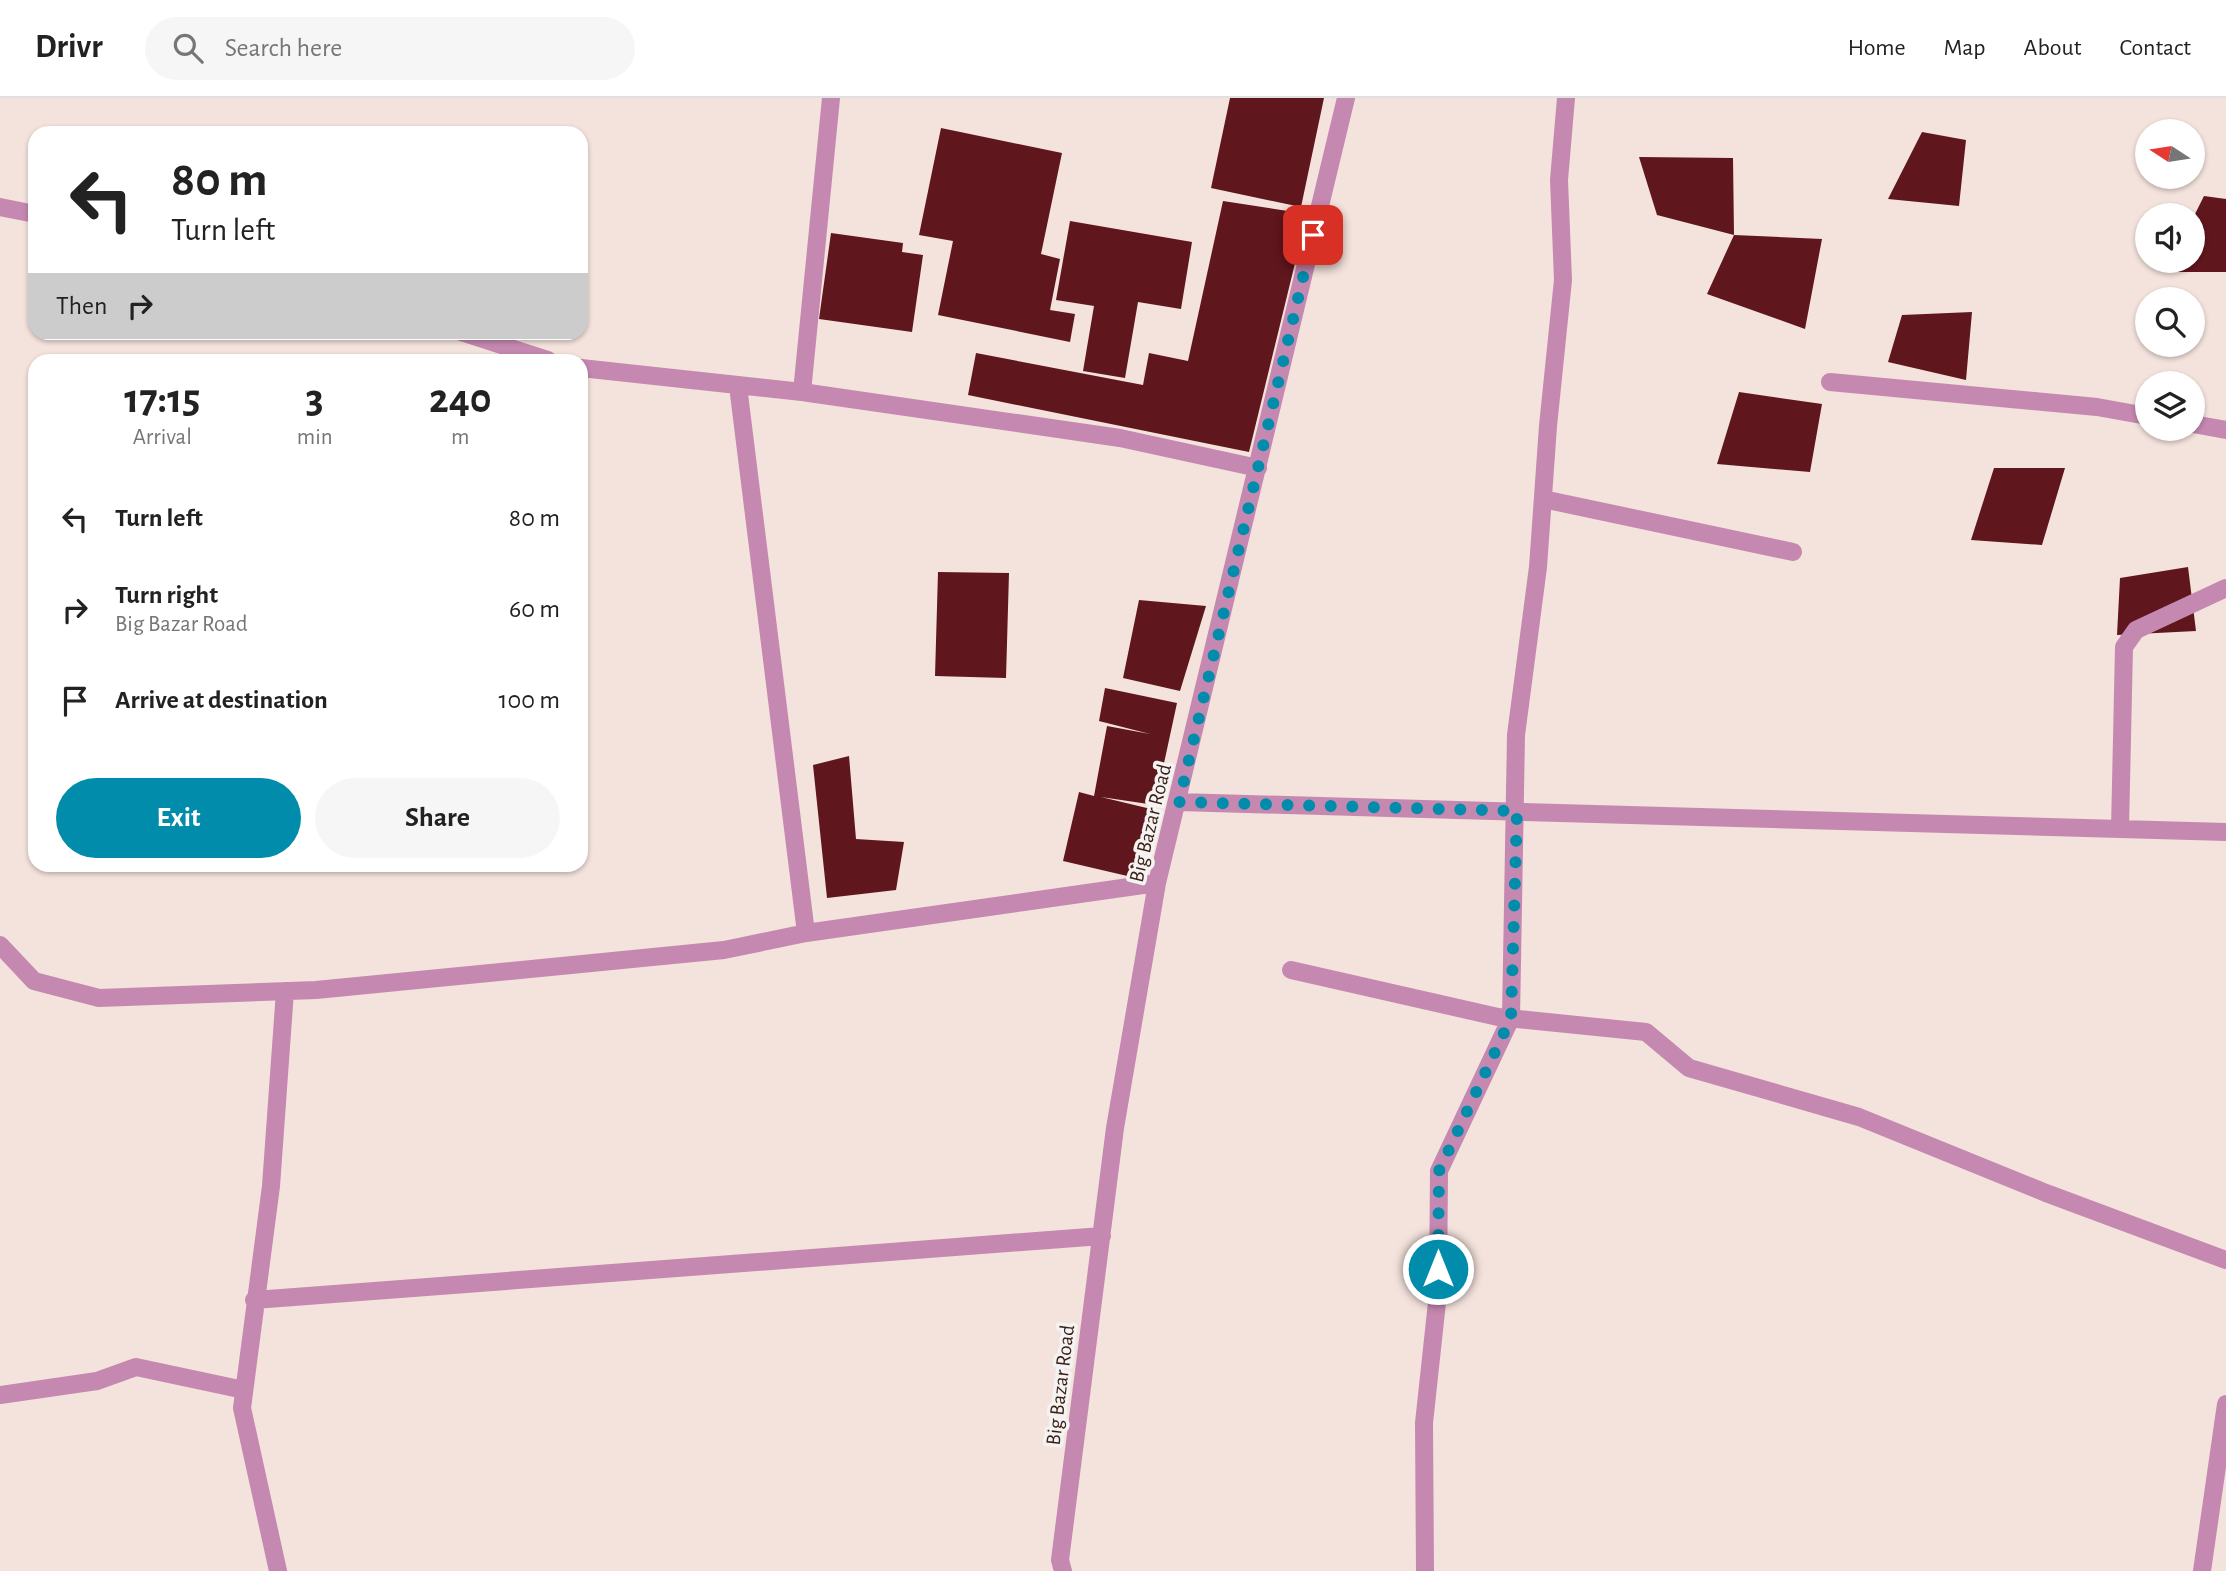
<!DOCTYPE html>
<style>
:root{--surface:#fff;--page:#f6f6f6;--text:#222;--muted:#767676;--line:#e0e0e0;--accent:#008caa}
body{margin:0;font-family:"Alegreya Sans",sans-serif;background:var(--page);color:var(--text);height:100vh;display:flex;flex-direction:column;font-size:26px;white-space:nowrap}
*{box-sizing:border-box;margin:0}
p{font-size:23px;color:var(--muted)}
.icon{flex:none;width:38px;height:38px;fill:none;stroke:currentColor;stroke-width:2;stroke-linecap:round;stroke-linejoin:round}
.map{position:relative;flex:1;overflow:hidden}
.sheet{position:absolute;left:28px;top:256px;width:560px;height:518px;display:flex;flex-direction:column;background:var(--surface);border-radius:21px;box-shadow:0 2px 5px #0004}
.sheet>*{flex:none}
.banner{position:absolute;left:28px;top:28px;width:560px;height:214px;border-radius:21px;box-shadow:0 2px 5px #0004;background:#fff;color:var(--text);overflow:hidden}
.needle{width:46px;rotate:282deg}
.fabs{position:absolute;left:2135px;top:21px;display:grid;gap:14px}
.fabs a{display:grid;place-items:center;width:70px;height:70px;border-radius:50%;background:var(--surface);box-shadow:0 2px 5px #0004;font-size:35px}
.pin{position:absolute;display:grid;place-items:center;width:60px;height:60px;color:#fff;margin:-30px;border-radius:14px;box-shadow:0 4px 10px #0006}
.me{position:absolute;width:77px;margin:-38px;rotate:0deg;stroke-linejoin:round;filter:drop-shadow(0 0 5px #0008)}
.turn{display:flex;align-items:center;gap:24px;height:147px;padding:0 28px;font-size:32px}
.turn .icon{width:91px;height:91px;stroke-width:2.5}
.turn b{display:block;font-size:49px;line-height:60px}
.then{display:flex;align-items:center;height:66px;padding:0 28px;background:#0003;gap:14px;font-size:26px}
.eta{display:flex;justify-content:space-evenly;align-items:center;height:119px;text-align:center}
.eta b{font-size:42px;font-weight:600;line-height:49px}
.button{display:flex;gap:14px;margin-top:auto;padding:14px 28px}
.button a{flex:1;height:80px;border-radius:42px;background:var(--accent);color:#fff;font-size:28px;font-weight:600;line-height:80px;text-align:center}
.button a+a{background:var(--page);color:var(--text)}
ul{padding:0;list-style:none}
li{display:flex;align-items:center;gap:21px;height:91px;padding:0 28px}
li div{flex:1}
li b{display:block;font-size:26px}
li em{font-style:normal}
header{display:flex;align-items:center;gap:42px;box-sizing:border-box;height:98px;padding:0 35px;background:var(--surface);border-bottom:2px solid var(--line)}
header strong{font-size:33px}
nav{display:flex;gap:38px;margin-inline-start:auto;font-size:24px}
.search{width:490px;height:63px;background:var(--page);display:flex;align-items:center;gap:18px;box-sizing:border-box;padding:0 24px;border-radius:38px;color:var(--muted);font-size:26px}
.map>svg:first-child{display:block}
.building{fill:#60161d}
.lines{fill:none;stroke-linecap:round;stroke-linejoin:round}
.minor{stroke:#c588b0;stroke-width:18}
.route{stroke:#008caa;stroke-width:12;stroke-dasharray:0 21.6}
.labels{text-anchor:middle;stroke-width:7;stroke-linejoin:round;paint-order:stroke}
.street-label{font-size:21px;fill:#3d1e13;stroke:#f3f3f3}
</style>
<header>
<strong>Drivr</strong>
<div class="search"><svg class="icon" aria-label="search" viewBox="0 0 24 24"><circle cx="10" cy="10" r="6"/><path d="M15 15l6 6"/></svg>Search here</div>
<nav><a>Home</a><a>Map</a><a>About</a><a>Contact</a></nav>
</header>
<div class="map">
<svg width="2226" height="1473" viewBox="0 0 2226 1473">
<rect width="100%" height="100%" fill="#f4e2dc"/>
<!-- building -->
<path class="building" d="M 1230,0 L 1324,0 L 1301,109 L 1211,90 Z
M 941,30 L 1062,55 L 1041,156 L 1060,161 L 1050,212 L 1075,216 L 1070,244 L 938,217 L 953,143 L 919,137 Z
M 1922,34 L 1966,42 L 1959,108 L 1888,101 Z
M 1639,59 L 1733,60 L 1734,137 L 1822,141 L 1805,231 L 1707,196 L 1734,137 L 1657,117 Z
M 2204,98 L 2226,101 L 2226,174 L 2165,174 L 2171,163 L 2193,163 L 2193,120 Z
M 1223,103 L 1307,116 L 1249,354 L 968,297 L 976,255 L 1143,287 L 1149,255 L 1188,263 Z
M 1070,123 L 1192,144 L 1181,211 L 1138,204 L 1125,280 L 1083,273 L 1094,208 L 1056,202 Z
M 831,135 L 903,145 L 902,154 L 923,157 L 912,234 L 819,221 Z
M 1972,214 L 1966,282 L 1888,264 L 1902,217 Z
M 1739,294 L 1822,306 L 1810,374 L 1717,366 Z
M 1994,370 L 2065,370 L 2042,447 L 1971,442 Z
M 2188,469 L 2196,533 L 2117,537 L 2120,480 Z
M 938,474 L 1009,475 L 1006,580 L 935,578 Z
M 1139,502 L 1206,508 L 1180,593 L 1123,580 Z
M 1105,590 L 1177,605 L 1155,707 L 1101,699 L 1151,711 L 1136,780 L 1063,763 L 1079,694 L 1094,698 L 1107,628 L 1150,636 L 1099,623 Z
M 849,658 L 856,741 L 904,744 L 896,792 L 827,800 L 813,667 Z"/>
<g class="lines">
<!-- minor -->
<path class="minor" d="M 0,109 L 35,116
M 461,234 L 548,262
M 581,270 L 802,294 L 1120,340 L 1258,370
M 1830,284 L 2097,309 L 2147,318
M 738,288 L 806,835
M 802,294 L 831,0
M 2193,326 L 2226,332
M 1543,401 L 1793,454
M 1179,704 L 2226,734
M 2120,731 L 2124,549 L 2136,532 L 2226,490
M 0,847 L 34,883 L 99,900 L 316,892 L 724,852 L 806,835 L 1157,785
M 1291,872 L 1498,919 L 1646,934 L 1689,970 L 1859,1019 L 2046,1095 L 2226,1162
M 254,1202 L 1102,1138
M 0,1297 L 97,1283 L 136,1269 L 244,1292
M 278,1473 L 242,1310 L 271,1088 L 285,893
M 1063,1473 L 1060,1462 L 1115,1030 L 1157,785 L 1346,0
M 1425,1473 L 1424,1325 L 1438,1195 L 1439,1073 L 1511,920 L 1516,637 L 1538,469 L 1548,328 L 1563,182 L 1559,82 L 1566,0
M 2202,1473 L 2226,1306"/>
</g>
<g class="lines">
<!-- route -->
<path class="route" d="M 1313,137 L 1179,704 L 1517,713 L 1511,920 L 1439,1073 L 1438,1171"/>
</g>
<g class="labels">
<!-- street labels -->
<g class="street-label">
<text transform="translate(1150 725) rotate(-76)" y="7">Big Bazar Road</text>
<text transform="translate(1060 1287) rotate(-83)" y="7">Big Bazar Road</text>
</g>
</g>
</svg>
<div class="fabs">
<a><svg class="needle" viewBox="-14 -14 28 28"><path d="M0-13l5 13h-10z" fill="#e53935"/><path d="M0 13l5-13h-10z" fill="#767676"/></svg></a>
<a><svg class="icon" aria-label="sound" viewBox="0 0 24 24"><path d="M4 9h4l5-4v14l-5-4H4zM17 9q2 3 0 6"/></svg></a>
<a><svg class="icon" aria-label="search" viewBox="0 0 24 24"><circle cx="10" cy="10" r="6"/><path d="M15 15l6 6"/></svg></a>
<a><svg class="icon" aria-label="layers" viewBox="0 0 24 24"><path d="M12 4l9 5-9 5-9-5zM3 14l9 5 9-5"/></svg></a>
</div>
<div class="pin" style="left:1313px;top:137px;background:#d93025"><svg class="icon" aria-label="arrive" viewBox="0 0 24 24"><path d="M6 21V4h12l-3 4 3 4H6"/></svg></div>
<svg class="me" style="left:1438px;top:1171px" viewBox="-20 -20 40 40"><circle r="17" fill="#008caa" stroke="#fff" stroke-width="3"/><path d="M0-11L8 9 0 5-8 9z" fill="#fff"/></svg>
<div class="banner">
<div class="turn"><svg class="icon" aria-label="left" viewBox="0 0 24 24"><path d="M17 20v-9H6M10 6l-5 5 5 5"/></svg><div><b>80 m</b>Turn left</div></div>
<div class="then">Then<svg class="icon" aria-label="right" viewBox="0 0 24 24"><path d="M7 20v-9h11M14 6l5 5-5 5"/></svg></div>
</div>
<section class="sheet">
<div class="eta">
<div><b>17:15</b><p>Arrival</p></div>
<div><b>3</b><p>min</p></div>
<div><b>240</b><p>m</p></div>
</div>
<ul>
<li><svg class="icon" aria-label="left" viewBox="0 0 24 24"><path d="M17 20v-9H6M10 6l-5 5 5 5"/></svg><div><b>Turn left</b></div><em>80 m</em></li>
<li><svg class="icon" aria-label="right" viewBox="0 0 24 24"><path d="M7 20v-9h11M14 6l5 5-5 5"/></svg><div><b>Turn right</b><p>Big Bazar Road</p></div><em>60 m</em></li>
<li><svg class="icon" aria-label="arrive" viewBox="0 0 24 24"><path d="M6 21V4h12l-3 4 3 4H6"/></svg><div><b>Arrive at destination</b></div><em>100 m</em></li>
</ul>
<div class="button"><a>Exit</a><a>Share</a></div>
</section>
</div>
